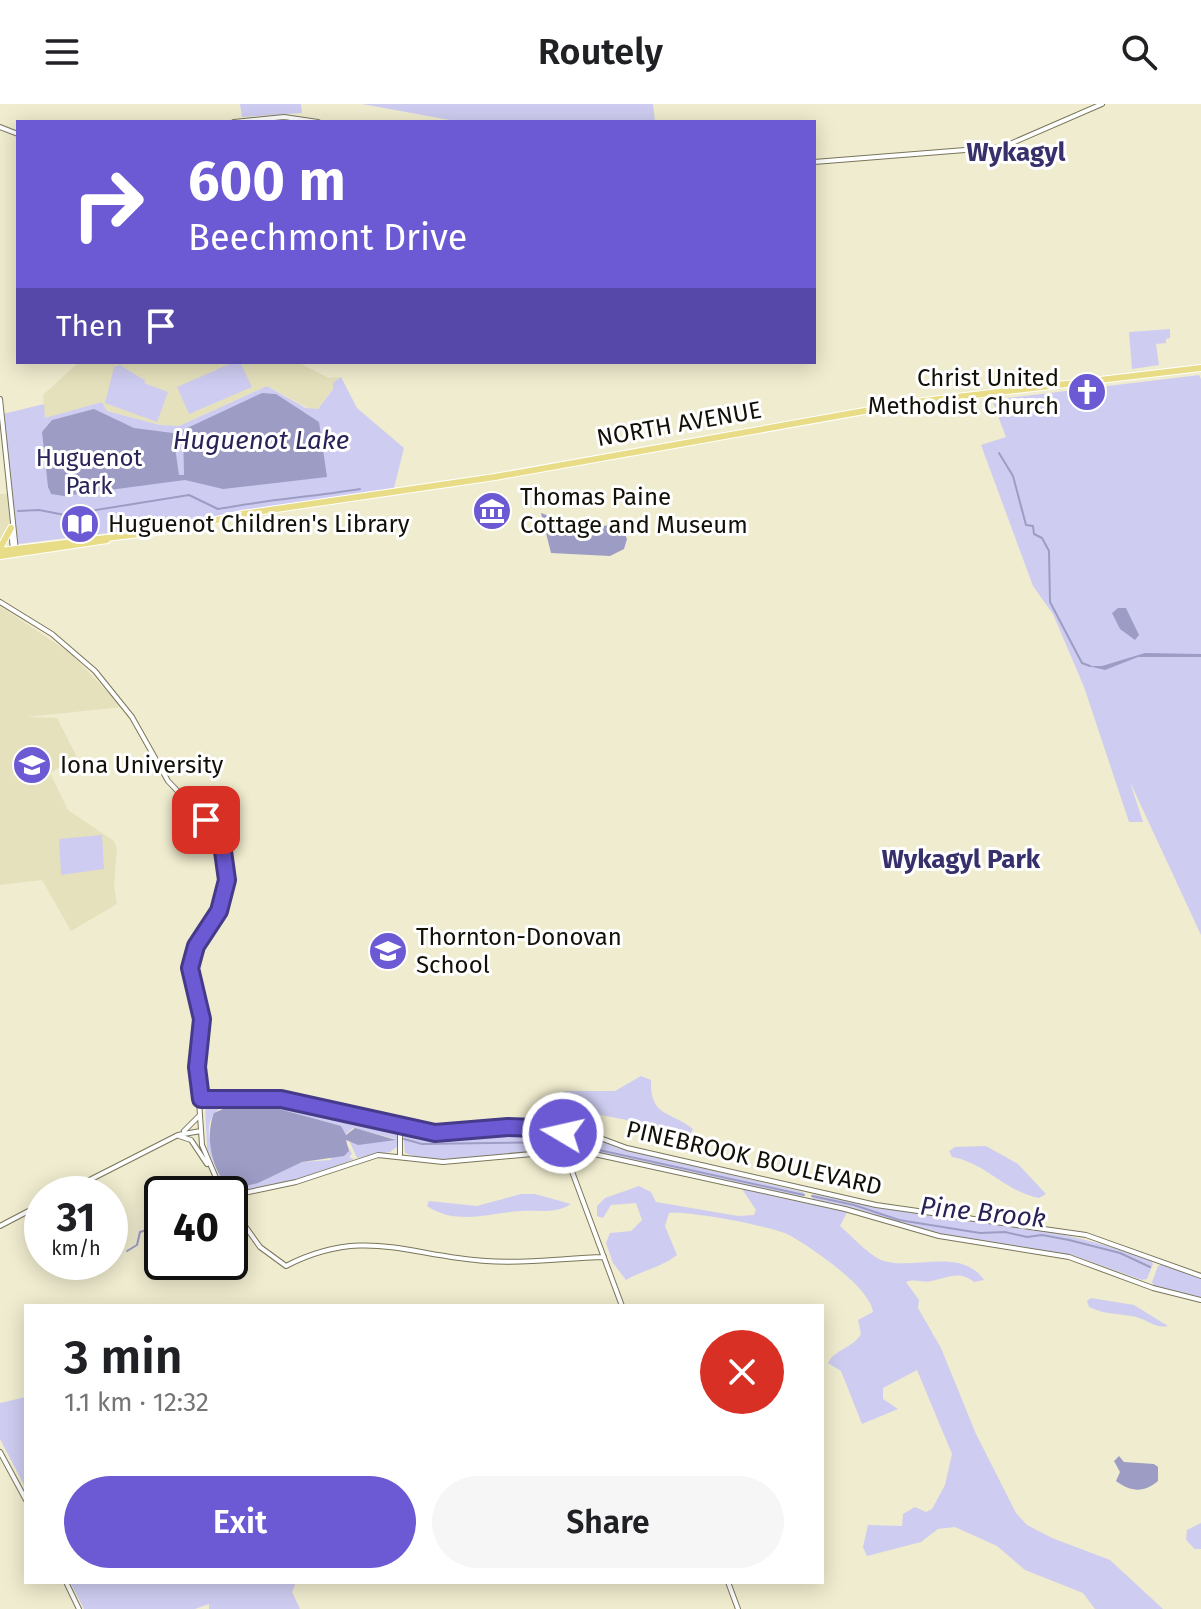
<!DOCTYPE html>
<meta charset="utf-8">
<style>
:root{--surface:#fff;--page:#f6f6f6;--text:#202124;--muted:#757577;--accent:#6c5ad4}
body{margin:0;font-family:"Fira Sans",sans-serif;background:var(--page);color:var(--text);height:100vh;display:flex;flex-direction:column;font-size:30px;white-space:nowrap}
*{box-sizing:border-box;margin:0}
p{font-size:26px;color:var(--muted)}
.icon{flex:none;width:44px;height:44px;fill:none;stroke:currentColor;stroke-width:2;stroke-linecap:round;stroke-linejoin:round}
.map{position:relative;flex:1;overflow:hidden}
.panel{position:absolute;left:24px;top:1200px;width:800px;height:280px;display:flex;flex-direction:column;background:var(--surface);border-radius:0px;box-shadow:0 4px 20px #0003}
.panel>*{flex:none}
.hud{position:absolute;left:16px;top:16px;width:800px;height:244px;border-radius:0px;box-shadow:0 4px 20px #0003;background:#6c5ad4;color:#fff;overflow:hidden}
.speed{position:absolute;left:24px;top:1072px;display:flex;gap:16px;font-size:40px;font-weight:700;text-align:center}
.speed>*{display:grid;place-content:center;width:104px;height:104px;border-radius:50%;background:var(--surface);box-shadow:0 4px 20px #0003;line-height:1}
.speed small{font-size:20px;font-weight:400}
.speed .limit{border:4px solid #111;border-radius:12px;background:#fff;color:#111}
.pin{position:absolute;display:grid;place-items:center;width:68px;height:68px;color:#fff;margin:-34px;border-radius:16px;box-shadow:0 4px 12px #0006}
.me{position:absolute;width:88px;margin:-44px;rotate:279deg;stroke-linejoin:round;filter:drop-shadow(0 0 6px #0008)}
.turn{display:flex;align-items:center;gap:28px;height:168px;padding:0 40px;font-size:36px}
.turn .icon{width:104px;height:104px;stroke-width:2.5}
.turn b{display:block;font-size:56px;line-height:68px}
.then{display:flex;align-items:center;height:76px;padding:0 40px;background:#0003;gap:16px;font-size:30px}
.round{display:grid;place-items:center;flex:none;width:84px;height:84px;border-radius:42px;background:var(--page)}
.summary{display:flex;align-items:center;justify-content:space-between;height:136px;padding:0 40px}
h1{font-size:48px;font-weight:600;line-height:60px}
.cta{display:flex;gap:16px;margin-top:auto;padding:16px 40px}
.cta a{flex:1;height:92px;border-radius:48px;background:var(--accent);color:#fff;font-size:32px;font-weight:600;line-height:92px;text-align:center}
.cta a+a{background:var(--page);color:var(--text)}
header{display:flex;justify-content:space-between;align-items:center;height:104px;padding:0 40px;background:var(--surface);font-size:36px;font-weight:600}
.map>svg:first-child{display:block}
.built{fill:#e5e1bc}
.green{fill:#cecdf1}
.water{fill:#9d9cc5}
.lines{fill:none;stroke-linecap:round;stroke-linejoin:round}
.stream{stroke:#9d9cc5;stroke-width:2}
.tertiary-casing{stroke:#7a765b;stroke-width:6}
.primary-casing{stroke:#fff;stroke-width:8}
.tertiary{stroke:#fff;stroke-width:4}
.primary{stroke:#e8dc86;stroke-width:6}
.route-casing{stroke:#463a8a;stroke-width:20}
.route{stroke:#6c5ad4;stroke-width:14}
.labels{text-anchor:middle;stroke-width:6;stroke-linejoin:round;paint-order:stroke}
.poi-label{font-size:24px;fill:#121007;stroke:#fff;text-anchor:start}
.street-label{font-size:24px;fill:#121007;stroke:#fff}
.park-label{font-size:24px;fill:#2a2357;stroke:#fff}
.neighbourhood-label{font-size:26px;font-weight:bold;fill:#37306b;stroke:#fff}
.water-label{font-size:26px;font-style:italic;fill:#292256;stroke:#fff}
</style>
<header><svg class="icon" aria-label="menu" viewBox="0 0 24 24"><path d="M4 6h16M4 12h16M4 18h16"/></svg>Routely<svg class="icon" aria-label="search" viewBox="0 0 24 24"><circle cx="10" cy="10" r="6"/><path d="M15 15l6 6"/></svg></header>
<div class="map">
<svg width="1201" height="1505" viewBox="0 0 1201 1505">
<rect width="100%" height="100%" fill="#f0eccf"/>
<!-- built -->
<path class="built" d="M 79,258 L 297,258 L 329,274 L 341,273 L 318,305 L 312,306 L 267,282 L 179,322 L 160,321 L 107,307 L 102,298 L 45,315 L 43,291 Z
M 0,390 L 8,390 L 11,419 L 0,441 Z
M 0,502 L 70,549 L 122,603 L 26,613 L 57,614 L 77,653 L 50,669 L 68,706 L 114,737 L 117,744 L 114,782 L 117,800 L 71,827 L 42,776 L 0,781 Z"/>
<!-- green -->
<path class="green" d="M 240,0 L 301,0 L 302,9 L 242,13 Z
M 362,0 L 653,0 L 655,18 L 461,18 Z
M 1170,225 L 1170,234 L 1166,235 L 1166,239 L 1156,240 L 1159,261 L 1132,265 L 1129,228 Z
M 234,258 L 240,258 L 252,283 L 189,310 L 177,283 Z
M 120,261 L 146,277 L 144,279 L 168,288 L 157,318 L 105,299 L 114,263 Z
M 1199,271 L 1201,275 L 1201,831 L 1130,678 L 1143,718 L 1129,718 L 1084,583 L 1053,510 L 1033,482 L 981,341 L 1006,333 L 992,296 Z
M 341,273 L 357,304 L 404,344 L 393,388 L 190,419 L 18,440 L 3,310 L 44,300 L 45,314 L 102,298 L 107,307 L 160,321 L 179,322 L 267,282 L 306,304 L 318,305 L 333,285 L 333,279 Z
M 102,731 L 104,765 L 61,771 L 59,735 Z
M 641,972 L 651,976 C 650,1013 669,1006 693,1025 L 688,1034 L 642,1019 L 544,1000 L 543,995 L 566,987 L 615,987 Z
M 234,994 L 281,997 L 395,1022 L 397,1024 L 397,1043 L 390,1048 L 357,1054 L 349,1036 L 396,1035 L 353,1024 L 345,1031 L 341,1022 C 302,1014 261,993 220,1004 C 193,1027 224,1054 222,1078 L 207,1044 L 205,1000 Z
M 409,1026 L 440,1031 L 556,1027 L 561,1039 L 558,1044 C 512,1054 450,1066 405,1049 L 403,1028 Z
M 567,1029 L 591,1031 L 617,1044 L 803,1088 L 805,1091 L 801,1094 L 569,1044 L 565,1038 Z
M 345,1037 L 352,1050 L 349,1053 L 354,1055 C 332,1065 242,1099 224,1083 L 302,1058 L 330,1056 Z
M 986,1042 L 1018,1060 L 1046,1090 L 1039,1094 C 1004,1087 986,1059 952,1053 L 949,1047 L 955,1043 Z
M 639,1082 L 651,1088 L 656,1098 L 738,1112 L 754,1111 L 756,1106 L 742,1085 L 847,1108 L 840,1122 C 852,1132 869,1152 884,1157 C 913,1166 962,1143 984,1176 L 974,1178 C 959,1166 948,1174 931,1177 C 922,1179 915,1174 906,1178 L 919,1196 L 918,1204 L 941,1244 L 976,1330 L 1016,1409 L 1027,1421 L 1052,1434 L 1110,1456 L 1163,1505 L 1095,1505 L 1083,1489 L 1025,1466 L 997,1442 L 955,1423 L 938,1425 L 921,1438 L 867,1452 L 863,1443 L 868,1421 L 902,1422 L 903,1410 L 915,1403 L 926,1408 L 932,1405 L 945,1381 L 952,1350 L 917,1266 L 883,1284 L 883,1295 L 898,1305 L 862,1320 L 841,1267 L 828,1259 C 835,1245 853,1244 861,1230 L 858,1216 L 873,1208 C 870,1183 811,1143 789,1131 C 772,1122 687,1106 669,1109 L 665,1122 L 677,1151 C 662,1163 643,1166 626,1176 L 613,1159 L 606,1139 L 610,1129 L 631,1127 L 642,1116 L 636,1099 L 611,1101 L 603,1114 L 597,1112 L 597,1102 L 605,1094 Z
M 521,1090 L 535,1090 L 571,1100 C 555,1110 539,1106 521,1107 C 489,1109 457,1122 427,1102 L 429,1097 L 477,1102 Z
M 813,1090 C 926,1114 1043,1116 1151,1156 L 1153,1160 L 1147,1175 L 1142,1176 L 1072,1151 L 925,1128 L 812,1096 Z
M 1163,1160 L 1201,1174 L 1201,1194 L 1154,1183 L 1152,1178 L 1158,1162 Z
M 1091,1194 L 1134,1201 L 1168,1222 C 1156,1225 1148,1216 1136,1213 C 1120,1209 1105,1211 1089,1203 L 1087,1197 Z
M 26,1293 L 26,1385 L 0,1335 L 0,1299 Z
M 1201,1419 L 1201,1445 L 1195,1445 L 1186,1436 L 1187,1426 Z
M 70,1478 L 296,1478 L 292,1488 L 300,1505 L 209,1505 L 209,1500 L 195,1505 L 84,1505 Z"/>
<!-- water -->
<path class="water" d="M 262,289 L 276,290 L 319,318 L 327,373 L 223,385 L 185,376 L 64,392 L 51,390 L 48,383 L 42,328 L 52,316 L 94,305 L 134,324 L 173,329 L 179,371 L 184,371 L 183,326 Z
M 541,409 L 573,421 L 621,422 L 627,435 L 624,445 L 610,452 L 551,449 Z
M 1118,504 L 1126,504 L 1139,531 L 1135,536 L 1120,525 L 1112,509 Z
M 1145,549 L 1201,550 L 1201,553 L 1138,553 L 1105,566 L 1088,562 L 1102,562 Z
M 234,1000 L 272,1003 L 341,1022 L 346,1031 L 355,1024 L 396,1036 L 358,1041 L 346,1036 L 349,1047 L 344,1052 L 302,1058 L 258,1079 L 233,1085 C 213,1073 204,1033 214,1009 Z
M 1119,1352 L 1124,1358 L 1154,1360 L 1158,1363 L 1158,1377 C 1144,1389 1131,1388 1116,1377 L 1120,1368 L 1114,1357 Z"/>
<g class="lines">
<!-- stream -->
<path class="stream" d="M 999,349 L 1013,372 L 1026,421 L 1033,422 L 1034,430 L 1042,434 L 1049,447 L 1050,498 L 1082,559 L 1090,562
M 18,407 L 39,406 L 65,411 L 189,391 L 218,405 C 265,396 311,393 360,385
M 404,1035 L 422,1040 L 559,1038
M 567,1039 L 804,1091
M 206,1090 L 213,1085
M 812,1092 L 854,1101 L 899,1116 L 980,1129 L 1005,1128 L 1027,1133 L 1042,1131 L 1069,1136 L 1120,1149 L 1150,1163
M 127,1147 L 137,1141 L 140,1128 L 153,1124 L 162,1114"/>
<defs>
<path id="tertiary" d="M 234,18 L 284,13 L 318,18
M 0,23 L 18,30
M 814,58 L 1003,43 L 1102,0
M 0,295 L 16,447
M 11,424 L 13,447
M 0,498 L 52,530 L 95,567 L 132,613 L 168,677 L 210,721 L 222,740 L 227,771 L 224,793 L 215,815 L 196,842 L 190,868 L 202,919 L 197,967 L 202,1041 L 223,1090
M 201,995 L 238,992 L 281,995 L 435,1029 L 515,1023 L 584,1028 L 627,1044 L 876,1101 L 1086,1131 L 1201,1172
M 563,1025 L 564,1046 L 622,1202
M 184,1027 L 200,1011
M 179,1032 L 191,1036 L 207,1060
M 400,1051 L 400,1021
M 62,1090 L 178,1031 L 201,1027
M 230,1092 L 296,1078 L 378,1051 L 443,1058 L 576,1046 L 845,1105 L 939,1132 L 1069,1153 L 1153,1184 L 1201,1196
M 230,1101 L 260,1143 L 286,1162 C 364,1122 408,1152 486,1157 C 526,1160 564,1154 604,1153
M 0,1122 L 42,1100
M 0,1348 L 26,1396
M 66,1478 L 79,1505
M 728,1478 L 738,1505"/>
<path id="primary" d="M 0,444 L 11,424
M 0,447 L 180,425 L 242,410 L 495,373 L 915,298 L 1201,264
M 0,452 L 107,436"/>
</defs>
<!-- tertiary casing -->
<use href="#tertiary" class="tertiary-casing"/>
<!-- primary casing -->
<use href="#primary" class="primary-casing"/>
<!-- tertiary -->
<use href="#tertiary" class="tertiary"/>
<!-- primary -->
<use href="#primary" class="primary"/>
</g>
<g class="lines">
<defs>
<path id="route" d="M 206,716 L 222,740 L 227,776 L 219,807 L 196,842 L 190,864 L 202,915 L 197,963 L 201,995 L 281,995 L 435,1029 L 508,1023 L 563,1025 L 563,1029"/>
</defs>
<!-- route casing -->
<use href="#route" class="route-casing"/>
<!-- route -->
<use href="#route" class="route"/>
</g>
<!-- icons -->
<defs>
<symbol id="church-disc" viewBox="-11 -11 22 22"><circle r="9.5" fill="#6c5ad4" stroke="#fff"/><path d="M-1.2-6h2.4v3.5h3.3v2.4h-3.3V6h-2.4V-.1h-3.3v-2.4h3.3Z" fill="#fff"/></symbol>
<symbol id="museum-disc" viewBox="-11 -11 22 22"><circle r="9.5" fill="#6c5ad4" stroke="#fff"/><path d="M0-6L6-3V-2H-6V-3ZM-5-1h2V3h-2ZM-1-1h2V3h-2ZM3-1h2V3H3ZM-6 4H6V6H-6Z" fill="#fff"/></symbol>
<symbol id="library-disc" viewBox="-11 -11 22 22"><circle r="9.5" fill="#6c5ad4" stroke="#fff"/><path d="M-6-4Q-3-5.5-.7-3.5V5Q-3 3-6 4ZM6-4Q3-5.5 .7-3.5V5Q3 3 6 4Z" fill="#fff"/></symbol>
<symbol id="university-disc" viewBox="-11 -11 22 22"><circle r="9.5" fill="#6c5ad4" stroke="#fff"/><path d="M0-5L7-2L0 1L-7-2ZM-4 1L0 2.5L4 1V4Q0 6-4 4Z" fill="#fff"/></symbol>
<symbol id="school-disc" viewBox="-11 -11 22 22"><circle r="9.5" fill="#6c5ad4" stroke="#fff"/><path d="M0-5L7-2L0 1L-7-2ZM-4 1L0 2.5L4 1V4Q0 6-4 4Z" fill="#fff"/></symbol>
</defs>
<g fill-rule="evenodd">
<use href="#church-disc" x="1065" y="266" width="44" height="44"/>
<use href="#museum-disc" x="470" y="385" width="44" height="44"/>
<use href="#library-disc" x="58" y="398" width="44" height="44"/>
<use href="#university-disc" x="10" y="639" width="44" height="44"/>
<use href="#school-disc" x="366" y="825" width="44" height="44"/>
</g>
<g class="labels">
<!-- poi labels -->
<g class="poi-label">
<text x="1059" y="282" text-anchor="end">Christ United<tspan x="1059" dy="28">Methodist Church</tspan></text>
<text x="520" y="401">Thomas Paine<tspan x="520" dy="28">Cottage and Museum</tspan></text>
<text x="108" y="428">Huguenot Children's Library</text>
<text x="60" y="669">Iona University</text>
<text x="416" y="841">Thornton-Donovan<tspan x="416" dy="28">School</tspan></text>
</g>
<!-- street labels -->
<g class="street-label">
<text transform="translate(679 320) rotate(-10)" y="8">NORTH AVENUE</text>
<text transform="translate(754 1054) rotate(13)" y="8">PINEBROOK BOULEVARD</text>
</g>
<!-- park labels -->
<g class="park-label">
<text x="89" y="362">Huguenot<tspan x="89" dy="28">Park</tspan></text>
</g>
<!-- neighbourhood labels -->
<g class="neighbourhood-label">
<text x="1016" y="57">Wykagyl</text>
<text x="961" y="764">Wykagyl Park</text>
</g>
<!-- water labels -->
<g class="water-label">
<text x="261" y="345">Huguenot Lake</text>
<text transform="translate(983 1108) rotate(6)" y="9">Pine Brook</text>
</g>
</g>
</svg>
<div class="speed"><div>31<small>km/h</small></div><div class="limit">40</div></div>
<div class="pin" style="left:206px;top:716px;background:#d93025"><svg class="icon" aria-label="arrive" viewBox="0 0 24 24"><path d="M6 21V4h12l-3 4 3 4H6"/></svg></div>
<svg class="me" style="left:563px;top:1029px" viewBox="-20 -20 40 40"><circle r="17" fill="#6c5ad4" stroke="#fff" stroke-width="3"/><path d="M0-11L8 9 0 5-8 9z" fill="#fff"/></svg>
<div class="hud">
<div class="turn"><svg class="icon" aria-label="right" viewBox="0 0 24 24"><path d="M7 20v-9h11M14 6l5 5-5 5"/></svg><div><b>600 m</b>Beechmont Drive</div></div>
<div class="then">Then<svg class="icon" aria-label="arrive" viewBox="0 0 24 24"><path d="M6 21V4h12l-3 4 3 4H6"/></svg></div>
</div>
<section class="panel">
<div class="summary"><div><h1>3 min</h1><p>1.1 km · 12:32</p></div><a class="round" style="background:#d93025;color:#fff"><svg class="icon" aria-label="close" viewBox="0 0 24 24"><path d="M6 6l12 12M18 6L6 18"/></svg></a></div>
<div class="cta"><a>Exit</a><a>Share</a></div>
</section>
</div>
